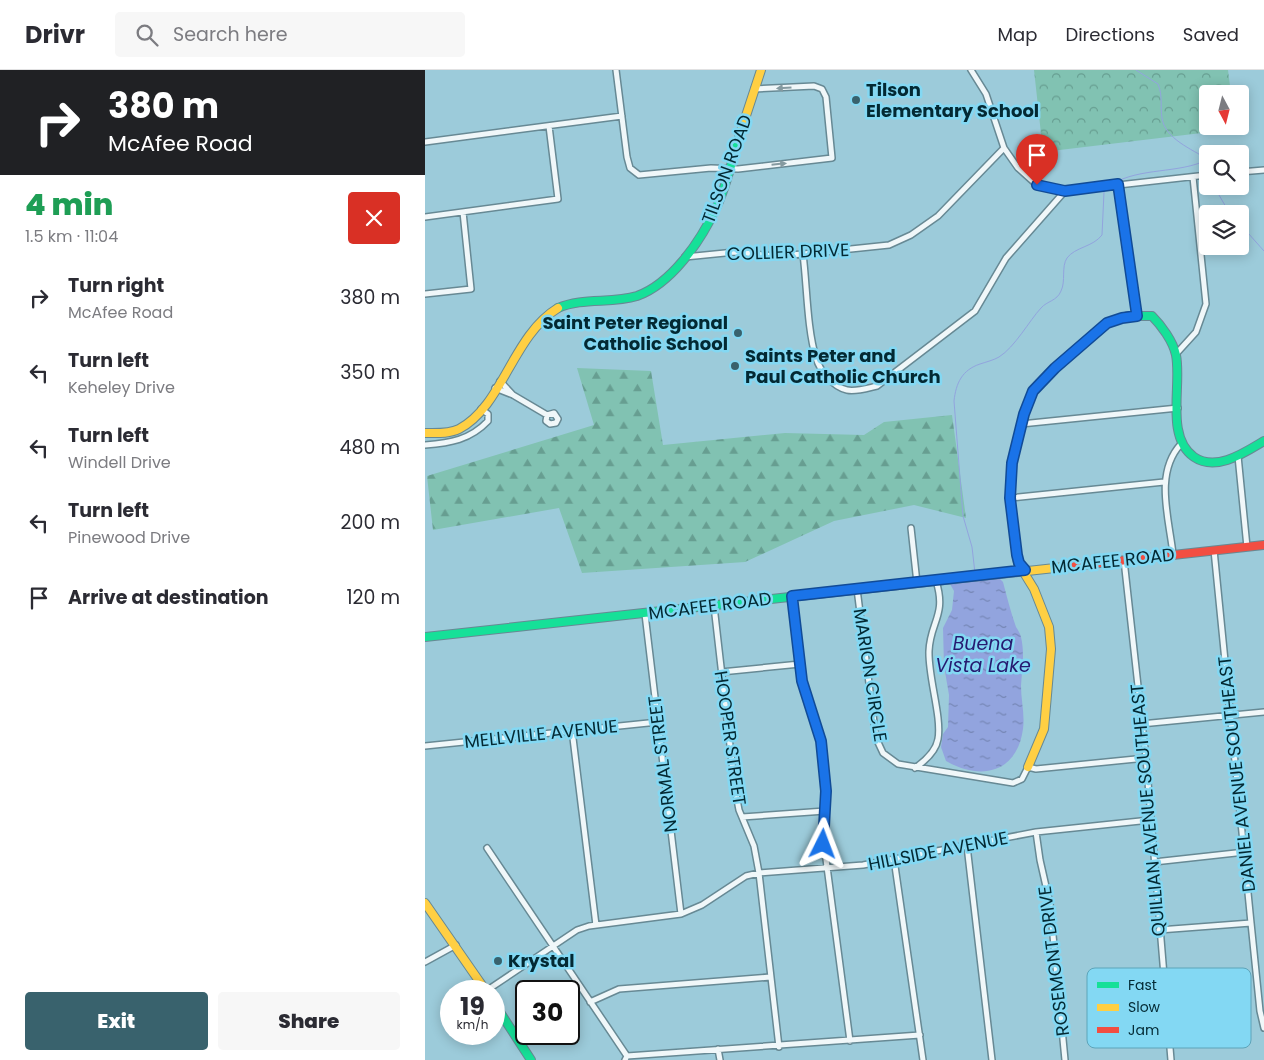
<!DOCTYPE html>
<meta charset="utf-8">
<style>
:root{--surface:#fff;--page:#f7f7f7;--text:#2b2b33;--muted:#7c7c81;--line:#e1e1e2;--accent:#39626d}
body{margin:0;font-family:Poppins,sans-serif;background:var(--page);color:var(--text);height:100vh;display:flex;flex-direction:column;font-size:19px;white-space:nowrap}
*{box-sizing:border-box;margin:0}
p{font-size:16px;color:var(--muted)}
.icon{flex:none;width:28px;height:28px;fill:none;stroke:currentColor;stroke-width:2;stroke-linecap:round;stroke-linejoin:round}
.map{position:relative;flex:1;overflow:hidden}
.drawer{display:flex;flex-direction:column;background:var(--surface);width:425px}
.drawer>*{flex:none}
.hud{background:#202124;color:#fff;overflow:hidden}
.needle{width:32px;rotate:173deg}
.controls{position:absolute;left:774px;top:15px;display:grid;gap:10px}
.controls a{display:grid;place-items:center;width:50px;height:50px;border-radius:5px;background:var(--surface);box-shadow:0 2px 12px #0003;font-size:25px}
.speed{position:absolute;left:15px;top:910px;display:flex;gap:10px;font-size:25px;font-weight:700;text-align:center}
.speed>*{display:grid;place-content:center;width:65px;height:65px;border-radius:50%;background:var(--surface);box-shadow:0 2px 12px #0003;line-height:1}
.speed small{font-size:12px;font-weight:400}
.speed .limit{border:2px solid #111;border-radius:8px;background:#fff;color:#111}
.pin{position:absolute;display:grid;place-items:center;width:42px;height:42px;color:#fff;margin:-51px -21px;border-radius:50% 50% 50% 0;rotate:-45deg;box-shadow:0 0 5px #0007}
.pin .icon{rotate:45deg}
.me{position:absolute;width:55px;margin:-28px;rotate:3deg;stroke-linejoin:round;filter:drop-shadow(0 0 4px #0008)}
.turn{display:flex;align-items:center;gap:18px;height:105px;padding:0 25px;font-size:22px}
.turn .icon{width:65px;height:65px;stroke-width:2.5}
.turn b{display:block;font-size:35px;line-height:42px}
.round{display:grid;place-items:center;flex:none;width:52px;height:52px;border-radius:5px;background:var(--page)}
.summary{display:flex;align-items:center;justify-content:space-between;height:85px;padding:0 25px}
h1{font-size:30px;font-weight:800;line-height:38px;color:#1e9e55}
.button{display:flex;gap:10px;margin-top:auto;padding:10px 25px}
.button a{flex:1;height:58px;border-radius:5px;background:var(--accent);color:#fff;font-size:20px;font-weight:800;line-height:58px;text-align:center}
.button a+a{background:var(--page);color:var(--text)}
ul{padding:0;list-style:none}
li{display:flex;align-items:center;gap:15px;height:75px;padding:0 25px}
li div{flex:1}
li b{display:block;font-size:19px}
li em{font-style:normal}
header{display:flex;align-items:center;gap:30px;box-sizing:border-box;height:70px;padding:0 25px;background:var(--surface);border-bottom:1px solid var(--line)}
header strong{font-size:24px}
nav{display:flex;gap:28px;margin-inline-start:auto;font-size:18px}
.search{width:350px;height:45px;background:var(--page);display:flex;align-items:center;gap:12px;box-sizing:border-box;padding:0 18px;border-radius:5px;color:var(--muted);font-size:19px}
main{display:flex;flex:1;min-height:0}
.map>svg:first-child{display:block}
.forest{fill:url(#forest-firs)}
.park{fill:url(#park-crowns)}
.water{fill:url(#water-ripples)}
.lines{fill:none;stroke-linecap:round;stroke-linejoin:round}
.stream{stroke:#92a4de;stroke-width:1}
.street-casing{stroke:#678994;stroke-width:8}
.fast-casing{stroke:#678994;stroke-width:10}
.slow-casing{stroke:#678994;stroke-width:10}
.jam-casing{stroke:#678994;stroke-width:10}
.street{stroke:#f0f7f9;stroke-width:5}
.fast{stroke:#16e098;stroke-width:8}
.slow{stroke:#ffcf43;stroke-width:8}
.jam{stroke:#f24e42;stroke-width:8}
.oneway{fill:#859aa0}
.route-casing{stroke:#114b97;stroke-width:12}
.route{stroke:#1a73e8;stroke-width:9}
.poi-dot{fill:#39626d;stroke:#83d8f3;stroke-width:2}
.labels{text-anchor:middle;stroke-width:5;stroke-linejoin:round;paint-order:stroke}
.poi-label{font-size:18px;font-weight:bold;fill:#032933;stroke:#83d8f3;text-anchor:start}
.street-label{font-size:18px;fill:#032933;stroke:#83d8f3}
.water-label{font-size:19px;font-style:italic;fill:#261a70;stroke:#83d8f3}
.key{fill:#83d8f3;stroke:#5da4b9;stroke-width:1}
.key-label{font-size:14px;fill:#032933}
</style>
<header>
<strong>Drivr</strong>
<div class="search"><svg class="icon" aria-label="search" viewBox="0 0 24 24"><circle cx="10" cy="10" r="6"/><path d="M15 15l6 6"/></svg>Search here</div>
<nav><a>Map</a><a>Directions</a><a>Saved</a></nav>
</header>
<main>
<section class="drawer">
<div class="hud">
<div class="turn"><svg class="icon" aria-label="right" viewBox="0 0 24 24"><path d="M7 20v-9h11M14 6l5 5-5 5"/></svg><div><b>380 m</b>McAfee Road</div></div>
</div>
<div class="summary"><div><h1>4 min</h1><p>1.5 km · 11:04</p></div><a class="round" style="background:#d93025;color:#fff"><svg class="icon" aria-label="close" viewBox="0 0 24 24"><path d="M6 6l12 12M18 6L6 18"/></svg></a></div>
<ul>
<li><svg class="icon" aria-label="right" viewBox="0 0 24 24"><path d="M7 20v-9h11M14 6l5 5-5 5"/></svg><div><b>Turn right</b><p>McAfee Road</p></div><em>380 m</em></li>
<li><svg class="icon" aria-label="left" viewBox="0 0 24 24"><path d="M17 20v-9H6M10 6l-5 5 5 5"/></svg><div><b>Turn left</b><p>Keheley Drive</p></div><em>350 m</em></li>
<li><svg class="icon" aria-label="left" viewBox="0 0 24 24"><path d="M17 20v-9H6M10 6l-5 5 5 5"/></svg><div><b>Turn left</b><p>Windell Drive</p></div><em>480 m</em></li>
<li><svg class="icon" aria-label="left" viewBox="0 0 24 24"><path d="M17 20v-9H6M10 6l-5 5 5 5"/></svg><div><b>Turn left</b><p>Pinewood Drive</p></div><em>200 m</em></li>
<li><svg class="icon" aria-label="arrive" viewBox="0 0 24 24"><path d="M6 21V4h12l-3 4 3 4H6"/></svg><div><b>Arrive at destination</b></div><em>120 m</em></li>
</ul>
<div class="button"><a>Exit</a><a>Share</a></div>
</section>
<div class="map">
<svg width="839" height="990" viewBox="0 0 839 990">
<defs>
<pattern id="forest-firs" width="22" height="20" patternUnits="userSpaceOnUse" patternTransform="scale(1.25)"><rect width="22" height="20" fill="#81c2b2"/><path d="M5 1l3.5 6h-7zM16 11l3.5 6h-7z" fill="#679e91"/></pattern>
<pattern id="park-crowns" width="20" height="18" patternUnits="userSpaceOnUse" patternTransform="scale(1.25)"><rect width="20" height="18" fill="#81c2b2"/><path d="M2 6a3 3 0 1 1 6 0M12 15a3 3 0 1 1 6 0" fill="none" stroke="#679e91"/></pattern>
<pattern id="water-ripples" width="26" height="14" patternUnits="userSpaceOnUse" patternTransform="scale(1.25)"><rect width="26" height="14" fill="#92a4de"/><path d="M2 4q2-2 4 0t4 0M15 11q2-2 4 0t4 0" fill="none" stroke="#7586b5"/></pattern>
</defs>
<rect width="100%" height="100%" fill="#9ccbda"/>
<!-- forest -->
<path class="forest" d="M 152,298 L 226,301 L 238,375 L 360,363 L 439,365 L 459,352 L 527,345 L 541,448 L 489,435 L 409,451 L 320,492 L 157,503 L 134,438 L 8,460 L 2,406 L 169,355 Z"/>
<!-- park -->
<path class="park" d="M 609,0 L 803,0 L 806,24 L 782,24 L 782,56 L 810,56 L 810,59 L 618,82 Z"/>
<!-- water -->
<path class="water" d="M 574,508 L 578,512 C 582,527 586,543 591,557 C 593,560 595,563 596,567 C 600,584 597,599 596,616 C 596,630 600,645 598,659 C 592,703 556,711 521,691 L 516,677 L 518,664 L 523,657 L 524,625 L 519,596 L 518,558 L 527,540 L 529,521 L 525,514 Z"/>
<g class="lines">
<!-- stream -->
<path class="stream" d="M 711,0 L 733,14 C 738,26 735,36 737,48 C 740,69 767,79 782,89
M 687,114 C 716,97 753,104 782,90
M 793,116 L 794,125 L 805,144
M 815,154 L 839,181
M 550,503 L 547,477 L 538,446 L 529,331 C 531,313 537,300 555,294 C 561,292 569,290 574,287 C 590,277 604,251 616,238 C 622,231 632,231 636,221 C 641,211 636,197 642,188 C 650,177 668,177 677,165 L 679,122 L 682,118"/>
<defs>
<path id="street" d="M 191,0 L 202,87 L 205,98 L 214,105 L 286,98 L 313,99 L 407,88 L 401,27 L 397,19 L 389,16 L 329,19
M 546,0 L 561,24 L 579,78 L 593,98 L 612,115 L 640,121 L 782,105
M 0,72 L 197,46
M 815,102 L 839,100
M 693,114 L 712,246
M 0,147 L 133,129 L 124,56
M 378,184 C 382,215 382,259 391,288 C 395,301 408,317 422,320 C 431,322 443,318 452,316 L 550,241 L 581,188 L 640,121
M 260,187 L 310,182 L 350,186 L 378,184 L 464,175 L 486,165 L 513,146 L 579,78
M 0,224 L 46,219 L 38,142
M 751,284 L 771,262 L 781,234 L 768,107
M 75,311 L 88,325
M 70,318 L 88,325 L 122,345 L 129,343 L 133,349 L 131,353 L 125,354 L 121,351 L 122,345
M 596,354 L 753,338
M 0,375 C 25,373 45,370 63,351 L 63,344 L 56,339
M 813,386 L 822,477
M 585,428 L 739,412
M 486,458 L 492,513
M 789,480 L 826,853 L 835,941 L 839,958
M 748,484 C 744,448 729,403 756,374
M 699,490 L 721,688 L 746,990
M 432,519 L 451,668 L 458,683 L 473,694 L 588,713 L 597,709 L 603,697 L 611,699 L 721,688
M 367,526 L 377,611 L 396,671 L 401,721 L 399,774 L 425,971
M 289,536 L 310,719 L 314,740 L 329,776 L 334,803 L 354,977
M 220,544 L 256,844
M 296,602 L 375,594
M 716,654 L 839,642
M 147,660 L 171,855
M 0,676 L 233,652
M 490,698 C 500,691 511,681 513,669 C 517,647 503,607 504,581 C 505,552 522,545 511,511
M 317,747 L 400,741
M 611,762 L 615,790 L 625,834 L 640,990
M 542,776 L 567,990
M 62,778 L 202,986
M 469,789 L 498,990
M 729,792 L 820,782
M 734,860 L 826,853
M 0,892 L 31,875
M 61,921 L 152,860 L 164,856 L 256,844 L 277,835 L 321,806 L 334,803 L 438,795 L 611,762 L 725,750
M 165,932 L 194,919 L 345,907
M 293,979 L 295,990
M 200,990 L 202,986 L 495,965"/>
<path id="fast" d="M 133,238 C 158,227 186,234 212,226 C 246,214 275,172 290,140 C 302,117 307,89 315,64
M 635,293 L 682,253 L 703,246 L 727,246 C 736,255 748,271 751,285 C 757,315 740,367 769,387 C 791,402 819,383 839,371
M 0,567 L 392,524
M 69,933 L 106,990"/>
<path id="slow" d="M 315,64 L 336,0
M 0,363 C 11,363 24,364 34,359 C 78,336 87,266 133,238
M 392,524 L 639,497
M 603,697 L 619,659 L 626,579 L 624,557 L 609,519 L 593,493 L 585,428 L 587,393 L 599,344 L 608,321 L 635,293
M 0,833 L 61,921"/>
<path id="jam" d="M 639,497 L 839,475"/>
</defs>
<!-- street casing -->
<use href="#street" class="street-casing"/>
<!-- fast casing -->
<use href="#fast" class="fast-casing"/>
<!-- slow casing -->
<use href="#slow" class="slow-casing"/>
<!-- jam casing -->
<use href="#jam" class="jam-casing"/>
<!-- street -->
<use href="#street" class="street"/>
<!-- fast -->
<use href="#fast" class="fast"/>
<!-- slow -->
<use href="#slow" class="slow"/>
<!-- jam -->
<use href="#jam" class="jam"/>
</g>
<!-- one-way arrows -->
<defs><path id="oneway-solid" d="M-6-.8H1V-3.2L6.5 0L1 3.2V.8H-6Z" transform="scale(1.25)"/></defs>
<g class="oneway">
<use href="#oneway-solid" transform="translate(359 18) rotate(176)"/>
<use href="#oneway-solid" transform="translate(354 94) rotate(-6)"/>
</g>
<g class="lines">
<defs>
<path id="route" d="M 398,774 L 401,721 L 396,671 L 377,611 L 367,526 L 600,500 L 594,493 L 592,485 L 585,428 L 587,393 L 599,344 L 608,321 L 630,298 L 682,253 L 697,248 L 712,246 L 693,114 L 640,121 L 612,115"/>
</defs>
<!-- route casing -->
<use href="#route" class="route-casing"/>
<!-- route -->
<use href="#route" class="route"/>
</g>
<!-- markers -->
<g class="poi-dot">
<circle cx="431" cy="30" r="5"/>
<circle cx="313" cy="263" r="5"/>
<circle cx="310" cy="296" r="5"/>
<circle cx="73" cy="891" r="5"/>
</g>
<g class="labels">
<!-- poi labels -->
<g class="poi-label">
<text x="441" y="26">Tilson<tspan x="441" dy="21">Elementary School</tspan></text>
<text x="303" y="259" text-anchor="end">Saint Peter Regional<tspan x="303" dy="21">Catholic School</tspan></text>
<text x="320" y="292">Saints Peter and<tspan x="320" dy="21">Paul Catholic Church</tspan></text>
<text x="83" y="897">Krystal</text>
</g>
<!-- street labels -->
<g class="street-label">
<text transform="translate(302 99) rotate(-70)" y="6">TILSON ROAD</text>
<text transform="translate(363 182) rotate(-2)" y="6">COLLIER DRIVE</text>
<text transform="translate(688 491) rotate(-6)" y="6">MCAFEE ROAD</text>
<text transform="translate(285 536) rotate(-7)" y="6">MCAFEE ROAD</text>
<text transform="translate(445 605) rotate(81)" y="6">MARION CIRCLE</text>
<text transform="translate(116 664) rotate(-6)" y="6">MELLVILLE AVENUE</text>
<text transform="translate(305 668) rotate(82)" y="6">HOOPER STREET</text>
<text transform="translate(238 694) rotate(-97)" y="6">NORMAL STREET</text>
<text transform="translate(812 704) rotate(-96)" y="6">DANIEL AVENUE SOUTHEAST</text>
<text transform="translate(723 740) rotate(-95)" y="6">QUILLIAN AVENUE SOUTHEAST</text>
<text transform="translate(513 781) rotate(-11)" y="6">HILLSIDE AVENUE</text>
<text transform="translate(629 891) rotate(-97)" y="6">ROSEMONT DRIVE</text>
</g>
<!-- water labels -->
<g class="water-label">
<text x="558" y="580">Buena<tspan x="558" dy="22">Vista Lake</tspan></text>
</g>
</g>
<!-- legend -->
<rect x="662" y="898" width="164" height="80" rx="8" class="key"/>
<rect x="672" y="912" width="22" height="6" fill="#16e098"/>
<rect x="672" y="934" width="22" height="7" fill="#ffcf43"/>
<rect x="672" y="957" width="22" height="6" fill="#f24e42"/>
<g class="key-label">
<text x="703" y="920">Fast</text>
<text x="703" y="942">Slow</text>
<text x="703" y="965">Jam</text>
</g>
</svg>
<div class="controls">
<a><svg class="needle" viewBox="-14 -14 28 28"><path d="M0-13l5 13h-10z" fill="#e53935"/><path d="M0 13l5-13h-10z" fill="#7c7c81"/></svg></a>
<a><svg class="icon" aria-label="search" viewBox="0 0 24 24"><circle cx="10" cy="10" r="6"/><path d="M15 15l6 6"/></svg></a>
<a><svg class="icon" aria-label="layers" viewBox="0 0 24 24"><path d="M12 4l9 5-9 5-9-5zM3 14l9 5 9-5"/></svg></a>
</div>
<div class="speed"><div>19<small>km/h</small></div><div class="limit">30</div></div>
<div class="pin" style="left:612px;top:115px;background:#d93025"><svg class="icon" aria-label="arrive" viewBox="0 0 24 24"><path d="M6 21V4h12l-3 4 3 4H6"/></svg></div>
<svg class="me" style="left:398px;top:774px" viewBox="-20 -20 40 40"><path d="M0-17L14 15 0 8-14 15z" fill="#1a73e8" stroke="#fff" stroke-width="4"/></svg>
</div>
</main>
